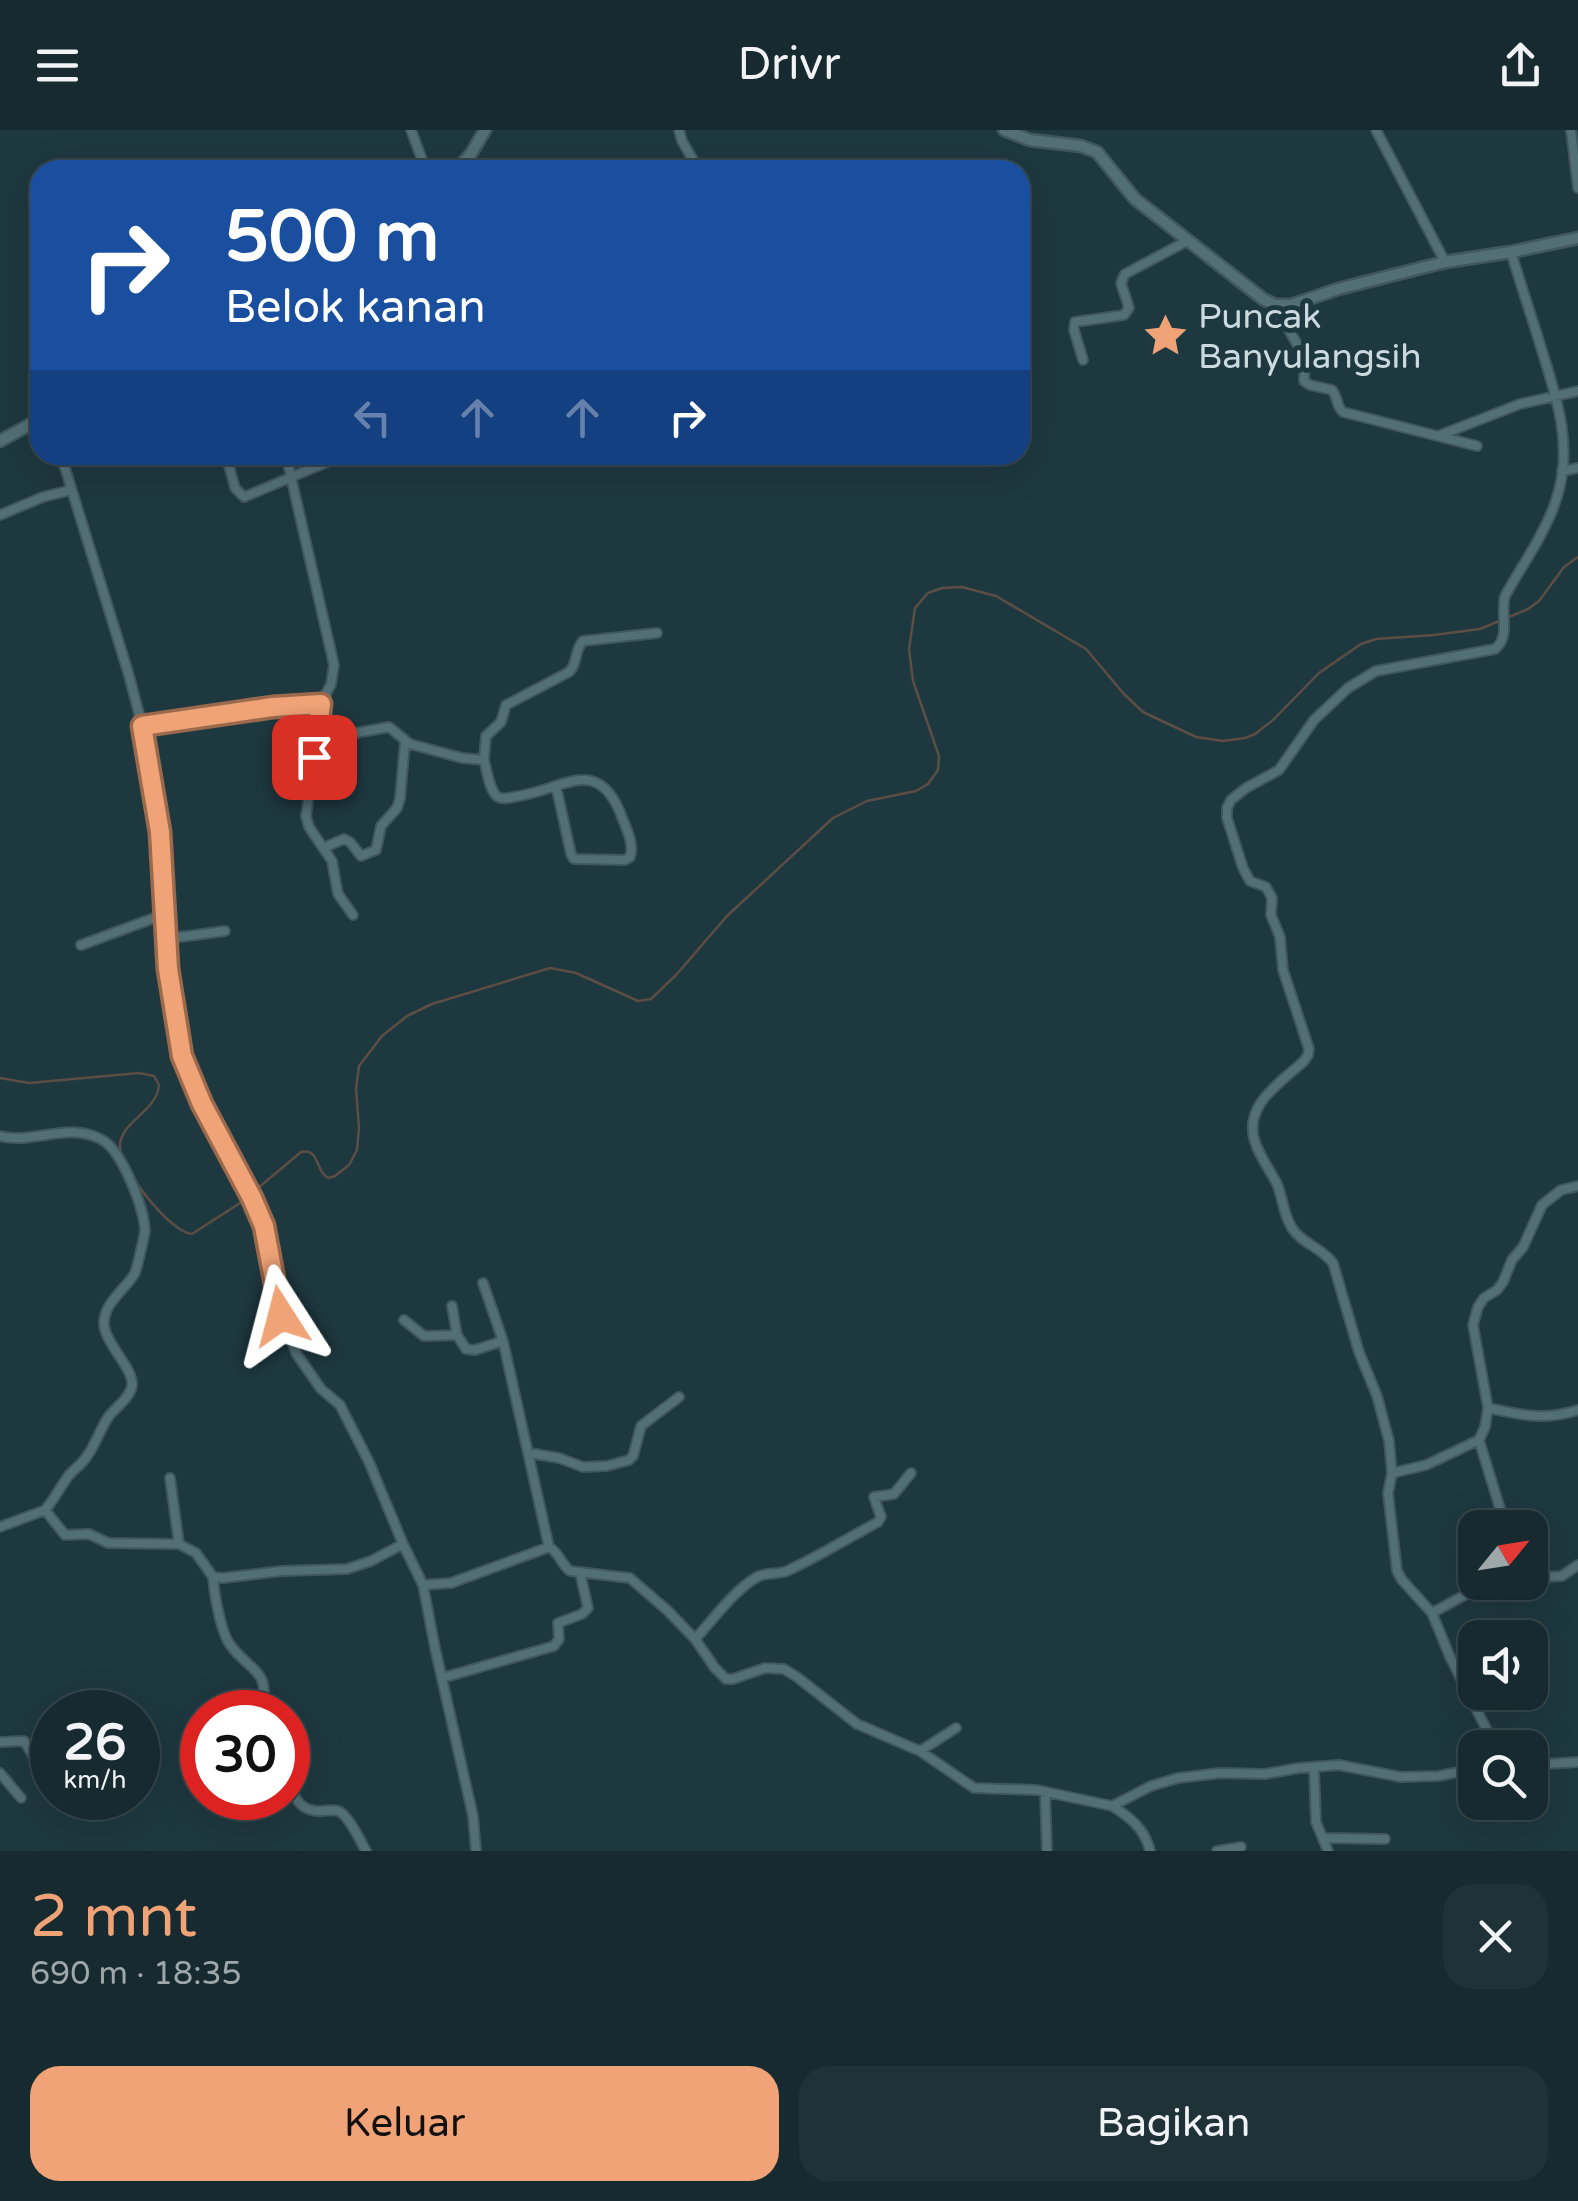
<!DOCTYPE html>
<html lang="id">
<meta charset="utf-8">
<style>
:root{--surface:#162a2f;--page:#1f3237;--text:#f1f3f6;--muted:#9ea7aa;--line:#35464b;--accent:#efa377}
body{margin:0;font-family:"Varela Round",sans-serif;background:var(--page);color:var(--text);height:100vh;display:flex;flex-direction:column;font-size:38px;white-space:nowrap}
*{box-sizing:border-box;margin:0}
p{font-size:32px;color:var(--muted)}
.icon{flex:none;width:55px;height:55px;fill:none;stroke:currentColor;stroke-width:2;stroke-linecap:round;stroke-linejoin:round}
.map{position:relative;height:1721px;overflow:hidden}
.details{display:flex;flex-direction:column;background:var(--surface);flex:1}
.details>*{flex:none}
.hud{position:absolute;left:30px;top:30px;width:1000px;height:305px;border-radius:30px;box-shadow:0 10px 40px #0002,0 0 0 2px var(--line);background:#1a4fa0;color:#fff;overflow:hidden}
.needle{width:65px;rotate:60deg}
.controls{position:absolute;left:1458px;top:1380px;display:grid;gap:20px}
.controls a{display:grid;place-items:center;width:90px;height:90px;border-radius:20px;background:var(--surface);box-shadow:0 10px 40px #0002,0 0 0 2px var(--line);font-size:50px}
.speed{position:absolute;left:30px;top:1560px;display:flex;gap:20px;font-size:50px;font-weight:700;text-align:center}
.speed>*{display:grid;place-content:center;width:130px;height:130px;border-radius:50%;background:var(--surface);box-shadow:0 10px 40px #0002,0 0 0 2px var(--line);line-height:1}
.speed small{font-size:25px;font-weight:400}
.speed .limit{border:15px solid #d22;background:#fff;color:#111}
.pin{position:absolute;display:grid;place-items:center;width:85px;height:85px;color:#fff;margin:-42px;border-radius:20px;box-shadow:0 5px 15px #0006}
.me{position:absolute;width:110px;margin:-55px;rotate:351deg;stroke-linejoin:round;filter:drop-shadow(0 0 8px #0008)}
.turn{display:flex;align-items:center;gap:35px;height:210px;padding:0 30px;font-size:45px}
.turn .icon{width:130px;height:130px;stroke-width:2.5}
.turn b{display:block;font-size:70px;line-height:85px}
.lanes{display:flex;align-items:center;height:95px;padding:0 30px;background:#0003;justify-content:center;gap:50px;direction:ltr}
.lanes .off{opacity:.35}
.round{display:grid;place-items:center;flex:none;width:105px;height:105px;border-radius:30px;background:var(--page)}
.head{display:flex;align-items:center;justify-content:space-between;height:170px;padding:0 30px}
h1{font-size:60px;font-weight:600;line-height:75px;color:var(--accent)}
.action{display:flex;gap:20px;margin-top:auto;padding:20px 30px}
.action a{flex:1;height:115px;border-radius:30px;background:var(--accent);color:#111;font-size:40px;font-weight:600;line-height:115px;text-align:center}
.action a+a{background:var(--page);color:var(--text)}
header{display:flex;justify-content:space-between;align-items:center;height:130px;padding:0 30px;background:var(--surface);font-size:45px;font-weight:600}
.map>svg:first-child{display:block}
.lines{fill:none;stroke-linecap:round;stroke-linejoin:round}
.stream{stroke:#5c4e44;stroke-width:2.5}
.minor-casing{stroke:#40575d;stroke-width:12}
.tertiary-casing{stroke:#40575d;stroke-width:15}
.minor{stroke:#536f76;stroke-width:8}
.tertiary{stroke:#536f76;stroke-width:10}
.route-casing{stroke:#9b6a4d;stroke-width:25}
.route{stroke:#efa377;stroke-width:18}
.labels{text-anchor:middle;stroke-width:10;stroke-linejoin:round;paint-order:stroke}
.poi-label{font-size:35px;fill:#cbdade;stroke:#1e383f;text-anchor:start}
</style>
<header><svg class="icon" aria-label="menu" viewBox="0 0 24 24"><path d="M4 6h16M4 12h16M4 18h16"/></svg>Drivr<svg class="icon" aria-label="share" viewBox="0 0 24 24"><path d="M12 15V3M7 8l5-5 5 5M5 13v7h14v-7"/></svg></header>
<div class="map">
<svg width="1578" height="1721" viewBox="0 0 1578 1721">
<rect width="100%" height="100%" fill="#1e383f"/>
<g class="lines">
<!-- stream -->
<path class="stream" d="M 0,948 L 29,953 L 139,943 L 154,946 L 159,955 C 157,981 123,990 120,1014 C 118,1036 169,1102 192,1104 L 240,1073 L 301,1022 C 320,1018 315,1041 328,1048 L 335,1046 L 349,1035 L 357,1020 L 359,998 L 356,959 L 359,936 L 382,906 L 407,886 L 432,874 L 550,838 L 576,843 L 638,871 L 651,869 L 677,844 L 727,786 L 833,688 L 867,671 L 916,661 L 928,654 L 938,640 L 939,626 L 913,551 L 909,519 L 915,478 L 928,463 L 942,458 L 962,457 L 996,466 L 1086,519 L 1124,564 L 1143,582 L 1196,607 L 1223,611 L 1245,608 L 1255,604 L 1273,590 L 1319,543 L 1361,514 L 1376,509 L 1434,505 L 1480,499 L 1528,479 L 1539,471 L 1564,437 L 1578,427"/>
<defs>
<path id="minor" d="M 411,0 L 426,40
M 679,0 L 682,11 L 699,40
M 1376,0 L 1445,132
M 1571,0 L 1578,58
M 1275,175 L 1302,223 L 1305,232 L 1304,251 L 1310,255 L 1332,260 C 1338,267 1336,276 1343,282 L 1477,316
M 1083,230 L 1074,200 L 1075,192 L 1124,185 L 1129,178 L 1121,153 L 1125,144 L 1187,111
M 1438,306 L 1520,274 L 1578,261
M 61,325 L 128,542 L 142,595 L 161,701 L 168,839 L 183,926 L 202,974 L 252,1068 L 264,1096 L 269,1116 L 278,1174 L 296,1223 L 321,1259 L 340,1275 L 369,1332 L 403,1414 L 423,1455 L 435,1518 L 473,1686 L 476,1721
M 226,325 L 235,358 L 244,367 L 344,325
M 286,325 L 334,535 L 331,554 L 321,574
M 1562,341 L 1578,338
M 0,385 L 43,367 L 71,360
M 320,584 L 306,686 L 309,697 L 332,731 L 338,764 L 353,785
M 142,595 L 273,577 L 321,574 L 329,603 L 333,607 L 389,597 L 410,614 L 462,628 L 484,630 L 486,606 L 501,592 L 506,575 L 569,542 C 578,534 574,520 583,511 L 657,503
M 484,630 C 487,640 489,661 498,667 C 501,669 509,668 513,667 C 563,661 599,621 623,690 C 628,702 634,715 630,727 L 625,730 L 574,729 L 571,724 L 556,656
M 323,718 L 344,709 L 350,712 L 361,726 L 376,720 L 381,696 L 397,678 L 400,669 L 405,612
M 165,809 L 225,801
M 81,815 L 165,784
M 0,1006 C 32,1015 73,990 104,1011 C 123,1024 143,1076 145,1099 C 145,1104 137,1138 135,1143 C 127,1158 103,1173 104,1194 C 105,1214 134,1238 132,1256 C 130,1268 116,1277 109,1286 C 100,1299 96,1314 87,1326 C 82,1335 72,1340 67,1348 C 59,1359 54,1370 45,1380
M 483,1153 L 503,1211 L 549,1417
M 452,1176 L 457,1205 L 466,1219 L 475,1220 L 503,1211
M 404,1190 L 424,1206 L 457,1205
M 1488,1278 C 1522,1285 1544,1291 1578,1280
M 1479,1310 L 1506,1398
M 529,1323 L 559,1328 L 583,1337 L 607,1336 L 629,1330 L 633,1326 L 641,1296 L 679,1267
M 1392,1343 L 1389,1311 L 1377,1266 L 1359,1222 L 1333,1133 C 1321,1117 1302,1114 1292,1098 C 1283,1084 1283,1068 1277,1054 C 1270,1040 1260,1027 1255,1012 C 1243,975 1280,953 1304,931 L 1308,925 L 1309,919 L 1283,840 L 1280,807 L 1271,785 L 1272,768 L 1266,757 L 1250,751 L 1243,738 L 1227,688 L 1227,678 L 1231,670 L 1246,658 L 1279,640 L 1314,590 L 1348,558 L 1376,541 L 1495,519 C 1511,506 1500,484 1505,466 C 1522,435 1545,404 1556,370 C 1575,316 1555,263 1539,211 C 1530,182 1520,152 1511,122
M 170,1348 L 179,1414
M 0,1397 L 45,1380 L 65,1405 L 89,1404 L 108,1413 L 179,1414 L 196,1423 L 213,1447 L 223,1448 L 282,1441 L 347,1439 L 371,1431 L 403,1414
M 213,1447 C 214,1463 221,1504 231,1516 C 254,1545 270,1539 262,1582
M 1530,1448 L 1562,1446 L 1578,1435
M 423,1455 L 451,1453 L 549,1417 C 559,1422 561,1434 570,1441 L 630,1448 L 668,1481 L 695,1509 L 715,1538 L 726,1549 L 733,1549 L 765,1538 L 784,1539 L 797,1547 L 857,1594 L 920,1621 L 974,1658 L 1037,1660 L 1112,1676 L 1151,1656 L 1178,1648 L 1220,1643 L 1265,1644 L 1299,1638 L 1339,1635 L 1401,1647 L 1438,1646 L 1475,1639
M 1432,1483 L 1476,1459 L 1498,1452
M 695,1509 C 714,1489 733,1461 757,1447 C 766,1442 777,1445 787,1441 C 818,1427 848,1408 878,1392 L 881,1387 L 874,1367 L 894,1364 L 911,1343
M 442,1548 L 554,1516 L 559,1509 L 558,1493 L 582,1484 L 588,1478 L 580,1443
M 0,1612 L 24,1611 L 43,1641
M 1496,1618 L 1450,1527 L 1432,1483 L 1402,1450 L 1397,1441 L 1388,1363 L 1392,1343 L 1426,1335 L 1479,1310 L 1485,1297 L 1488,1278 L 1473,1195 L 1478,1177 L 1484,1168 L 1497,1160 L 1503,1152 L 1512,1130 L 1523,1117 L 1542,1075 L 1561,1060 L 1578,1056
M 920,1621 L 956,1598
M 1530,1635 L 1578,1632
M 1314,1638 L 1316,1692 L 1328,1721
M 0,1643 L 21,1668
M 288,1653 C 296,1670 301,1682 322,1681 C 327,1681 333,1679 338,1681 C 348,1684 361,1712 366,1721
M 1045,1663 L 1047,1721
M 1112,1676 C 1130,1687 1145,1699 1150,1721
M 1323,1708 L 1385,1709
M 1217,1721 L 1241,1717"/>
<path id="tertiary" d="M 1004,0 L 1030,10 L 1081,16 L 1097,22 L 1135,69 L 1263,169 L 1275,175 L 1291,175 L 1338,159 L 1445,132 L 1511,122 L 1578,108
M 456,40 L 471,24 L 485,0
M 0,311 L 40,289"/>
</defs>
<!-- minor casing -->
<use href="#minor" class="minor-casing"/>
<!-- tertiary casing -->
<use href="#tertiary" class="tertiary-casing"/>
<!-- minor -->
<use href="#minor" class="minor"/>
<!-- tertiary -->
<use href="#tertiary" class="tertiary"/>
</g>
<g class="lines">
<defs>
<path id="route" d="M 281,1186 L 264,1096 L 252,1068 L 202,974 L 182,926 L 168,839 L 160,702 L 142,596 L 273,577 L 321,574 L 314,627"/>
</defs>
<!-- route casing -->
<use href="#route" class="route-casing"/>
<!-- route -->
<use href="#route" class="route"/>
</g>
<!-- icons -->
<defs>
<symbol id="sight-bare" viewBox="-9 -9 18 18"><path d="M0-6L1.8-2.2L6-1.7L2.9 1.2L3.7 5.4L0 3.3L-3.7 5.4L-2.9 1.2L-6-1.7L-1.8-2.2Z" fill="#efa377" stroke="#1e383f" stroke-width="2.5" paint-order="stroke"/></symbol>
</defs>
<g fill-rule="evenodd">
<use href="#sight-bare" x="1134" y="174" width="63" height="63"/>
</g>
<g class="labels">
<!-- poi labels -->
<g class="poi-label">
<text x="1198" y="198">Puncak<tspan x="1198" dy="40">Banyulangsih</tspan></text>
</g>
</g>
</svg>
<div class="controls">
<a><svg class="needle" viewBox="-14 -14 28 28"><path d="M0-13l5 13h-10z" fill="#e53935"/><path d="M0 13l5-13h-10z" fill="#9ea7aa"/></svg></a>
<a><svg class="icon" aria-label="sound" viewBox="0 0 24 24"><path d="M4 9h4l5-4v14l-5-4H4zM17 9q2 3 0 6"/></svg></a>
<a><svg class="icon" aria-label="search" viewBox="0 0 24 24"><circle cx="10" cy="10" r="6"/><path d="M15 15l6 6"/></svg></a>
</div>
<div class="speed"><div>26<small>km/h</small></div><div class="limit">30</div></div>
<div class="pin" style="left:314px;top:627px;background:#d93025"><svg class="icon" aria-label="arrive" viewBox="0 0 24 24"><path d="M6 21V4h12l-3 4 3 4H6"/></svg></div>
<svg class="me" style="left:281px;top:1186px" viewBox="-20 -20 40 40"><path d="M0-17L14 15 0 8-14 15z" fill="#efa377" stroke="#fff" stroke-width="4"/></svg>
<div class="hud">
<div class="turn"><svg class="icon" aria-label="right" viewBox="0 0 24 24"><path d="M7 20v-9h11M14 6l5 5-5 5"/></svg><div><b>500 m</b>Belok kanan</div></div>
<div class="lanes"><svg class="icon off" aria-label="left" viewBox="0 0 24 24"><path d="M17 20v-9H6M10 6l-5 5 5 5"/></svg><svg class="icon off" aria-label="ahead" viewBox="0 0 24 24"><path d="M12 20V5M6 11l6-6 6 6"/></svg><svg class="icon off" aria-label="ahead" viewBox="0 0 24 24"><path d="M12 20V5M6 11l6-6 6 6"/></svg><svg class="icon" aria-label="right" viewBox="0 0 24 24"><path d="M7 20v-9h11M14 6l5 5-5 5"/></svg></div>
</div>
</div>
<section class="details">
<div class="head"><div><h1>2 mnt</h1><p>690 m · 18:35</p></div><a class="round"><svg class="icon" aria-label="close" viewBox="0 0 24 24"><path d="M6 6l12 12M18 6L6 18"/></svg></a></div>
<div class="action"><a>Keluar</a><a>Bagikan</a></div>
</section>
